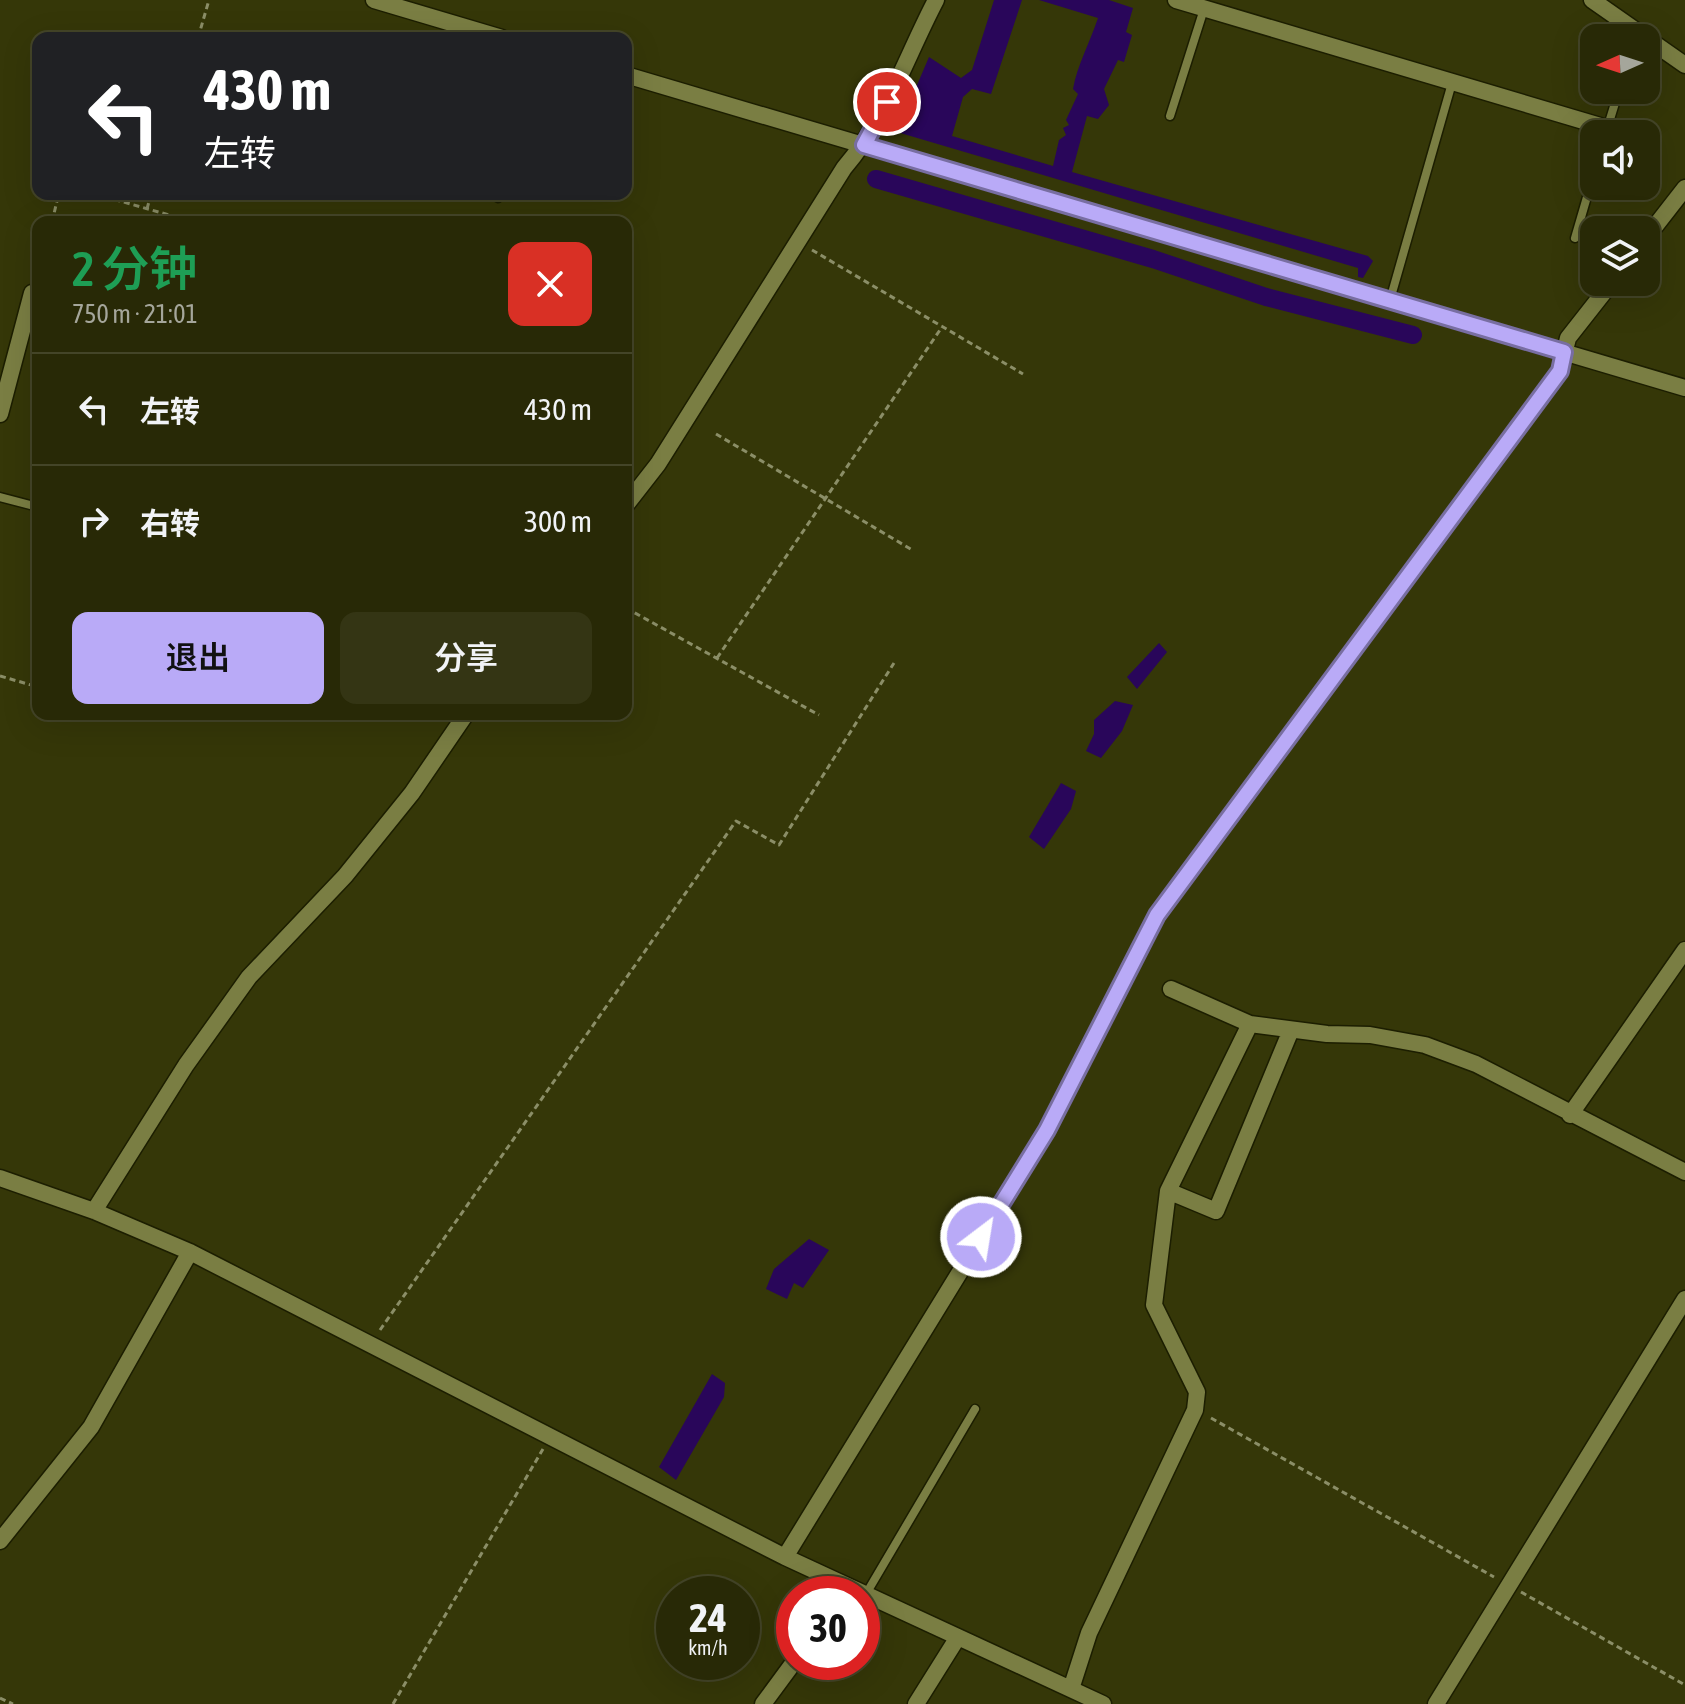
<!DOCTYPE html>
<html lang="zh">
<meta charset="utf-8">
<style>
:root{--surface:#282906;--page:#343514;--text:#f1f3f6;--muted:#a5a69b;--line:#444528;--accent:#b9aaf7}
body{margin:0;font-family:"Asap Condensed","Noto Sans SC",sans-serif;background:var(--page);color:var(--text);height:100vh;display:flex;flex-direction:column;font-size:30px;white-space:nowrap}
*{box-sizing:border-box;margin:0}
p{font-size:26px;color:var(--muted)}
.icon{flex:none;width:44px;height:44px;fill:none;stroke:currentColor;stroke-width:2;stroke-linecap:round;stroke-linejoin:round}
.map{position:relative;flex:1;overflow:hidden}
.side{position:absolute;left:32px;top:216px;width:600px;height:504px;display:flex;flex-direction:column;background:var(--surface);border-radius:16px;box-shadow:0 8px 32px #0002,0 0 0 2px var(--line)}
.side>*{flex:none}
.guide{position:absolute;left:32px;top:32px;width:600px;height:168px;border-radius:16px;box-shadow:0 8px 32px #0002,0 0 0 2px var(--line);background:#202124;color:#fff;overflow:hidden}
.needle{width:52px;rotate:267deg}
.controls{position:absolute;left:1580px;top:24px;display:grid;gap:16px}
.controls a{display:grid;place-items:center;width:80px;height:80px;border-radius:16px;background:var(--surface);box-shadow:0 8px 32px #0002,0 0 0 2px var(--line);font-size:40px}
.speed{position:absolute;left:656px;top:1576px;display:flex;gap:16px;font-size:40px;font-weight:700;text-align:center}
.speed>*{display:grid;place-content:center;width:104px;height:104px;border-radius:50%;background:var(--surface);box-shadow:0 8px 32px #0002,0 0 0 2px var(--line);line-height:1}
.speed small{font-size:20px;font-weight:400}
.speed .limit{border:12px solid #d22;background:#fff;color:#111}
.pin{position:absolute;display:grid;place-items:center;width:68px;height:68px;color:#fff;margin:-34px;border:4px solid #fff;border-radius:50%;box-shadow:0 2px 8px #0007}
.me{position:absolute;width:88px;margin:-44px;rotate:31deg;stroke-linejoin:round;filter:drop-shadow(0 0 6px #0008)}
.turn{display:flex;align-items:center;gap:28px;height:168px;padding:0 40px;font-size:36px}
.turn .icon{width:104px;height:104px;stroke-width:2.5}
.turn b{display:block;font-size:56px;line-height:68px}
.round{display:grid;place-items:center;flex:none;width:84px;height:84px;border-radius:16px;background:var(--page)}
.overview{display:flex;align-items:center;justify-content:space-between;height:136px;padding:0 40px}
h1{font-size:48px;font-weight:600;line-height:60px;color:#1e9e55}
.button{display:flex;gap:16px;margin-top:auto;padding:16px 40px}
.button a{flex:1;height:92px;border-radius:16px;background:var(--accent);color:#111;font-size:32px;font-weight:600;line-height:92px;text-align:center}
.button a+a{background:var(--page);color:var(--text)}
ul{padding:0;list-style:none}
li{display:flex;align-items:center;gap:24px;height:112px;padding:0 40px;border-top:2px solid var(--line)}
li div{flex:1}
li b{display:block;font-size:30px}
li em{font-style:normal}
.map>svg:first-child{display:block}
.water{fill:#29065a}
.lines{fill:none;stroke-linecap:round;stroke-linejoin:round}
.canal{stroke:#29065a;stroke-width:18}
.service-casing{stroke:#1c1e01;stroke-width:11}
.minor-casing{stroke:#1c1e01;stroke-width:19}
.path{stroke:#8b8e67;stroke-width:3;stroke-dasharray:6 4;stroke-linecap:butt}
.service{stroke:#7a7e43;stroke-width:8}
.minor{stroke:#7a7e43;stroke-width:16}
.route-casing{stroke:#786ea1;stroke-width:20}
.route{stroke:#b9aaf7;stroke-width:14}
</style>
<div class="map">
<svg width="1685" height="1704" viewBox="0 0 1685 1704">
<rect width="100%" height="100%" fill="#353708"/>
<!-- water -->
<path class="water" d="M 994,0 L 1022,0 L 991,94 L 972,89 L 963,97 L 952,136 L 1053,166 L 1059,140 L 1066,135 L 1063,128 L 1069,125 L 1066,120 L 1078,94 L 1073,89 C 1077,66 1090,42 1098,18 L 1039,0 L 1109,0 L 1133,8 L 1126,32 L 1132,35 L 1124,62 L 1118,60 L 1104,89 L 1109,105 L 1098,119 L 1087,116 L 1072,172 L 1368,256 L 1373,261 L 1363,278 L 1358,277 L 1358,268 L 897,132 L 929,57 L 961,78 L 972,70 Z
M 1159,643 L 1167,652 L 1137,689 L 1127,677 Z
M 1115,701 L 1133,705 L 1122,731 L 1101,758 L 1086,751 L 1094,734 L 1094,720 Z
M 1061,783 L 1076,791 L 1071,809 L 1044,849 L 1029,837 Z
M 809,1239 L 829,1250 L 803,1288 L 794,1283 L 787,1299 L 766,1289 L 774,1269 Z
M 712,1374 L 725,1383 L 724,1397 L 676,1480 L 659,1467 Z"/>
<g class="lines">
<!-- canal -->
<path class="canal" d="M 876,179 L 1153,259 L 1266,297 L 1413,335"/>
<defs>
<path id="service" d="M 1170,116 L 1204,9
M 1607,129 L 1619,90
M 498,198 L 499,194
M 1575,238 L 1594,173
M 1390,300 L 1452,83
M 0,497 L 38,507
M 866,1594 L 975,1409"/>
<path id="minor" d="M 374,0 L 502,38
M 1176,0 L 1607,128
M 1592,0 L 1685,65
M 626,75 L 1685,388
M 1646,238 L 1685,188
M 0,414 L 32,293
M 626,505 L 658,464 L 844,168 C 887,118 906,57 936,0
M 1171,989 L 1250,1024 L 1327,1034 L 1370,1035 L 1425,1045 L 1476,1064 L 1685,1172
M 1570,1115 L 1685,950
M 0,1178 L 94,1211 L 190,1252 L 785,1557 L 1103,1704
M 1168,1191 L 1216,1211 L 1291,1030
M 94,1211 L 186,1065 L 249,977 L 345,876 L 412,793 L 466,714
M 0,1541 L 91,1427 L 190,1252
M 785,1557 L 1047,1130 L 1157,915 L 1560,371 L 1568,338 L 1612,282
M 1071,1689 L 1089,1633 L 1195,1410 L 1197,1392 L 1154,1305 L 1168,1191 L 1250,1024
M 763,1704 L 794,1662
M 916,1704 L 958,1637
M 1436,1704 L 1685,1299"/>
</defs>
<!-- service casing -->
<use href="#service" class="service-casing"/>
<!-- minor casing -->
<use href="#minor" class="minor-casing"/>
<!-- path -->
<path class="path" d="M 198,38 L 209,0
M 95,194 L 194,222
M 147,209 L 151,194
M 52,222 L 57,201 L 64,194
M 812,250 L 1023,374
M 716,434 L 914,551
M 626,608 L 819,715
M 717,658 L 942,327
M 0,676 L 38,687
M 380,1330 L 736,821 L 779,845 L 894,663
M 1211,1418 L 1494,1577
M 1521,1592 L 1685,1685
M 0,1698 L 13,1704
M 393,1704 L 543,1449"/>
<!-- service -->
<use href="#service" class="service"/>
<!-- minor -->
<use href="#minor" class="minor"/>
</g>
<g class="lines">
<defs>
<path id="route" d="M 887,102 L 864,145 L 1564,352 L 1560,371 L 1157,915 L 1047,1130 L 981,1237"/>
</defs>
<!-- route casing -->
<use href="#route" class="route-casing"/>
<!-- route -->
<use href="#route" class="route"/>
</g>
</svg>
<div class="controls">
<a><svg class="needle" viewBox="-14 -14 28 28"><path d="M0-13l5 13h-10z" fill="#e53935"/><path d="M0 13l5-13h-10z" fill="#a5a69b"/></svg></a>
<a><svg class="icon" aria-label="sound" viewBox="0 0 24 24"><path d="M4 9h4l5-4v14l-5-4H4zM17 9q2 3 0 6"/></svg></a>
<a><svg class="icon" aria-label="layers" viewBox="0 0 24 24"><path d="M12 4l9 5-9 5-9-5zM3 14l9 5 9-5"/></svg></a>
</div>
<div class="speed"><div>24<small>km/h</small></div><div class="limit">30</div></div>
<div class="pin" style="left:887px;top:102px;background:#d93025"><svg class="icon" aria-label="arrive" viewBox="0 0 24 24"><path d="M6 21V4h12l-3 4 3 4H6"/></svg></div>
<svg class="me" style="left:981px;top:1237px" viewBox="-20 -20 40 40"><circle r="17" fill="#b9aaf7" stroke="#fff" stroke-width="3"/><path d="M0-11L8 9 0 5-8 9z" fill="#fff"/></svg>
<div class="guide">
<div class="turn"><svg class="icon" aria-label="left" viewBox="0 0 24 24"><path d="M17 20v-9H6M10 6l-5 5 5 5"/></svg><div><b>430 m</b>左转</div></div>
</div>
<section class="side">
<div class="overview"><div><h1>2 分钟</h1><p>750 m · 21:01</p></div><a class="round" style="background:#d93025;color:#fff"><svg class="icon" aria-label="close" viewBox="0 0 24 24"><path d="M6 6l12 12M18 6L6 18"/></svg></a></div>
<ul>
<li><svg class="icon" aria-label="left" viewBox="0 0 24 24"><path d="M17 20v-9H6M10 6l-5 5 5 5"/></svg><div><b>左转</b></div><em>430 m</em></li>
<li><svg class="icon" aria-label="right" viewBox="0 0 24 24"><path d="M7 20v-9h11M14 6l5 5-5 5"/></svg><div><b>右转</b></div><em>300 m</em></li>
</ul>
<div class="button"><a>退出</a><a>分享</a></div>
</section>
</div>
